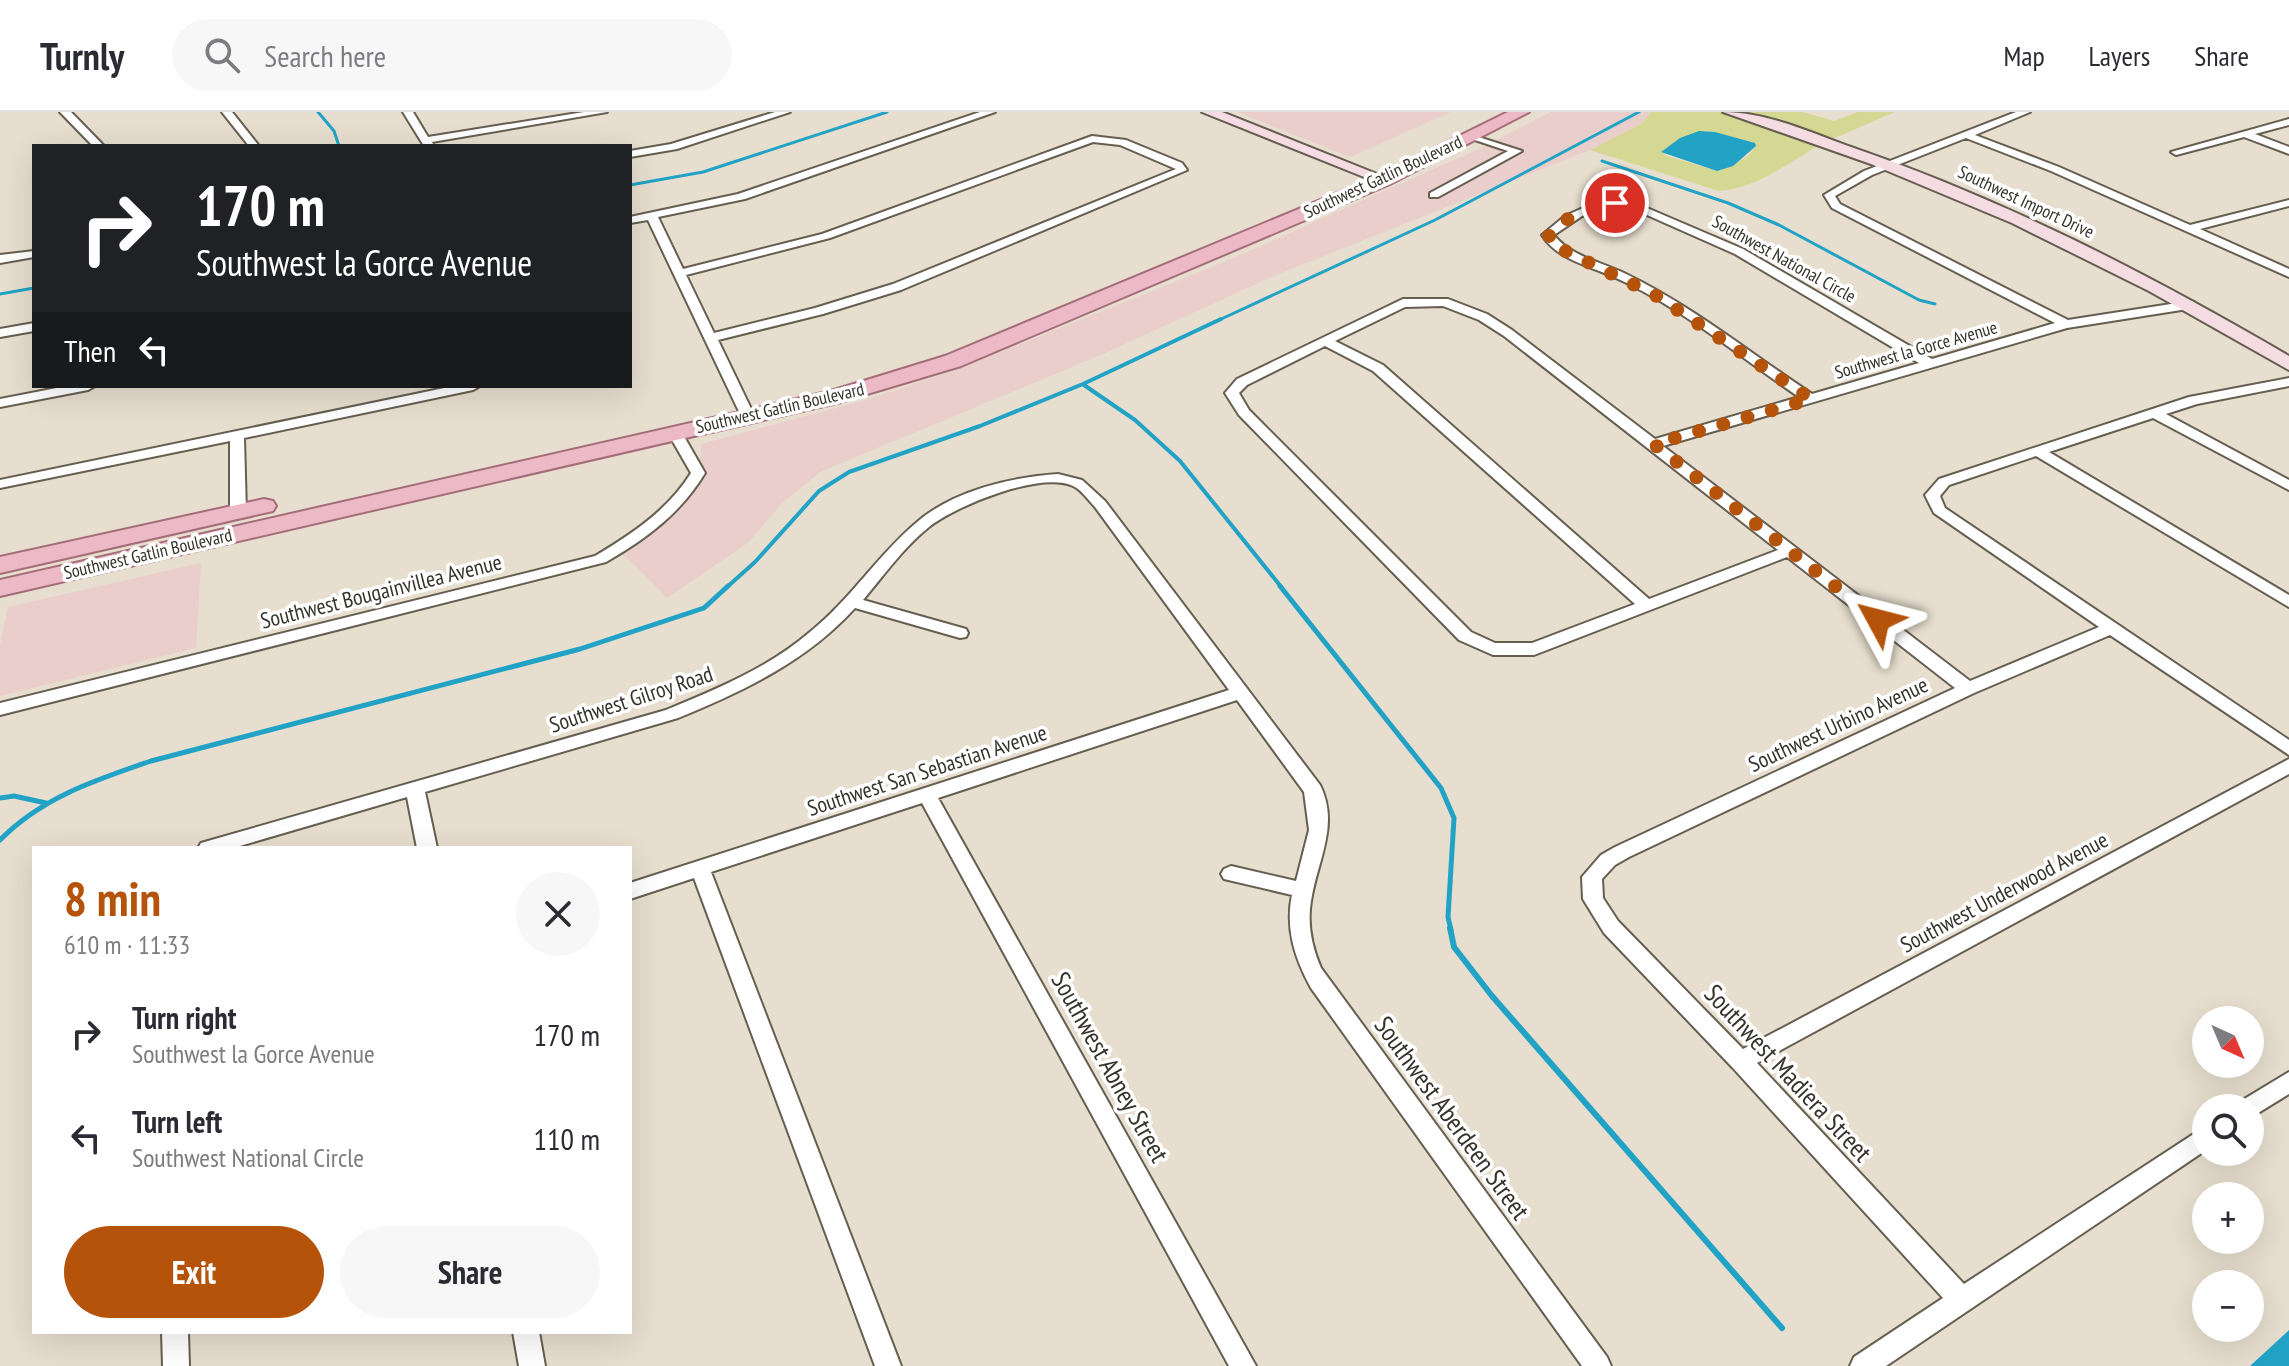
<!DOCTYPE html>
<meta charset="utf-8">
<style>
:root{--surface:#fff;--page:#f7f7f7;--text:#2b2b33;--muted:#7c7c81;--line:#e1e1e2;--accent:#b45309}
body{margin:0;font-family:"PT Sans Narrow",sans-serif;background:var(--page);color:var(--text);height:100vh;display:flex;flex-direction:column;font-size:30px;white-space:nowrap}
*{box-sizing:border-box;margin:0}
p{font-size:26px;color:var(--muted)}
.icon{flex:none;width:44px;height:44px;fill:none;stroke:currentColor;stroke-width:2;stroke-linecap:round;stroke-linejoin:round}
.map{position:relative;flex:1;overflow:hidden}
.sheet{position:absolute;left:32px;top:734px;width:600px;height:488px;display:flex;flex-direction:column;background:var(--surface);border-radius:0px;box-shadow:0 8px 32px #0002}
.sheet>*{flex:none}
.guide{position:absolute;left:32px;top:32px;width:600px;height:244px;border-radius:0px;box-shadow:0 8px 32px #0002;background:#202124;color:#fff;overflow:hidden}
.needle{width:52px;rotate:136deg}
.controls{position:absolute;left:2192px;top:894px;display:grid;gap:16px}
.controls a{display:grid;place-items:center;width:72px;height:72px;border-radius:50%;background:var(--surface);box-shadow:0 8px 32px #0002;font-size:40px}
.pin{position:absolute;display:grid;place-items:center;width:68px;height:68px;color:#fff;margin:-34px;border:4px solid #fff;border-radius:50%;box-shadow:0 2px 8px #0007}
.me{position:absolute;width:88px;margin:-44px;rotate:308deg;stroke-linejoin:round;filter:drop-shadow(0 0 6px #0008)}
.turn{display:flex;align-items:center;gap:28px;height:168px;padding:0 32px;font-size:36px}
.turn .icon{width:104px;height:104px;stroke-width:2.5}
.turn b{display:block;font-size:56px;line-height:68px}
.then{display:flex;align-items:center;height:76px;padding:0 32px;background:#0003;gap:16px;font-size:30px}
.round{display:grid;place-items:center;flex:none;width:84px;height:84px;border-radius:42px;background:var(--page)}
.summary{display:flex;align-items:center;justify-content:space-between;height:136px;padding:0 32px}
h1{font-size:48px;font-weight:800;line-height:60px;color:var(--accent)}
.button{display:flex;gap:16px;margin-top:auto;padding:16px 32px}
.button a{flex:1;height:92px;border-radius:48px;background:var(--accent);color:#fff;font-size:32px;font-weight:800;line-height:92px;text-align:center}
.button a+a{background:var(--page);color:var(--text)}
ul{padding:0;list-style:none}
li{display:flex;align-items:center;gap:24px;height:104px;padding:0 32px}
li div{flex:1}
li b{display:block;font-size:30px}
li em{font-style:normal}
header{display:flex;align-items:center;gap:48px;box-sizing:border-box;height:112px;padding:0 40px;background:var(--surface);border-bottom:2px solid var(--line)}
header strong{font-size:38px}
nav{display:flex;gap:44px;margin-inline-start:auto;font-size:28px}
.search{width:560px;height:72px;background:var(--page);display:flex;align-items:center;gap:20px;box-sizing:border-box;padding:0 28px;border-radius:44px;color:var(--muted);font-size:30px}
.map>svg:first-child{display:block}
.commercial{fill:#e9cecc}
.green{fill:#d5d892;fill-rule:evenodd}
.water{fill:#22a3c5}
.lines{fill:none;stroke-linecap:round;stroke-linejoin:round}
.stream-far3{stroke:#22a3c5;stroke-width:3}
.stream-far2{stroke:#22a3c5;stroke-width:4}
.stream-far1{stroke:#22a3c5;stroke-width:5}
.stream{stroke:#22a3c5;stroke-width:6}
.street-casing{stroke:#665e51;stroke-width:4}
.secondary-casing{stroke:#665e51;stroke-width:4}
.primary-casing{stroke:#a46d79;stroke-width:4}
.street{fill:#fff;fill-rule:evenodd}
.secondary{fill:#f5dce3;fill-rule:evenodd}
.primary{fill:#ecbac7;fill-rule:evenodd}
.route{stroke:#b45309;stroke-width:14;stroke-dasharray:0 25.2}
.labels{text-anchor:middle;stroke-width:7;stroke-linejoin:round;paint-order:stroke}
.far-street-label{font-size:18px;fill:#36332d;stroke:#fff}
.street-label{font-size:22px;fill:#36332d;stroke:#fff}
.near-street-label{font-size:26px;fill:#36332d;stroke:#fff}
</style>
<header>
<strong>Turnly</strong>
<div class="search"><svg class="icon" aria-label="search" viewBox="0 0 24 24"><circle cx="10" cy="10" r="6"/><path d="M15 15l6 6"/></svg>Search here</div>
<nav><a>Map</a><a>Layers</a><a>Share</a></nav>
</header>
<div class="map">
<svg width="2289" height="1254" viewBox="0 0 2289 1254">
<rect width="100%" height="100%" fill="#e7decf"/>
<!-- commercial -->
<path class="commercial" d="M 1237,0 L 1451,0 L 1350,45 Z
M 1551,0 L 1652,0 L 1641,12 L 1590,38 L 1276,163 L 1101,243 L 822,359 L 783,390 L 749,430 L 667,486 L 621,440 L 694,382 L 704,362 L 700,352 L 701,332 L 862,289 L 954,259 L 1236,145 L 1490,32 L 1510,39 L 1427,82 L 1435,85 L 1521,40 L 1495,29 Z
M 201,451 L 196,536 L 0,584 L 0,533 L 8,495 Z"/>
<!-- green -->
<path class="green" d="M 1652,0 L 1724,0 L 1825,30 C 1790,49 1759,76 1719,79 L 1590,38 L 1641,12 ZM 1699,19 L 1715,20 L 1754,31 L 1756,34 L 1747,45 L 1717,59 L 1664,43 Z
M 1737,0 L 1803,0 L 1834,9 L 1858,0 L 1895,0 L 1830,28 Z"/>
<!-- water -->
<path class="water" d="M 1699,19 L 1715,20 L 1755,31 L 1756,34 L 1733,54 L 1717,59 L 1661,40 L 1680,26 Z
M 2289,1218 L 2289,1254 L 2250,1254 L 2287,1220 Z"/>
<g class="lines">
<!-- stream-far3 -->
<path class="stream-far3" d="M 318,0 L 334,19 L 339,34
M 1602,49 L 1728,91 L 1779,113 L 1919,188 L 1935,192
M 630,73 L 703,60 L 887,0
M 0,182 L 34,176
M 1217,209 L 1435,108 L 1639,0"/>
<!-- stream-far2 -->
<path class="stream-far2" d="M 1084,273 L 1135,308 L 1180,349 L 1282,476
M 726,476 L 755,450 L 819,379 L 849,360 L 980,314 L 1083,272 L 1221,207"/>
<!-- stream-far1 -->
<path class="stream-far1" d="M 1280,474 L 1441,676 L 1454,706 L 1448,805 L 1451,818
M 0,686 L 14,684 L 46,691
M 0,728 C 42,685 96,668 151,649 L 580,537 L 704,496 L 728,474"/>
<!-- stream -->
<path class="stream" d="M 1450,816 L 1454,835 L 1492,884 L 1782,1216"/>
<defs>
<path id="street" d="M 60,0 L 71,0 L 104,34 L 93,34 Z
M 222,0 L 232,0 L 259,34 L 249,34 Z
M 403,0 L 413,0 L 428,25 L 584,0 L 607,0 L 432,30 L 434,34 L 424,34 Z
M 775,0 L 790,0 L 677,37 L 630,45 L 630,39 L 671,32 Z
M 980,0 L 995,0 L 745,87 L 658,105 L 683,157 L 822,122 L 1092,24 L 1126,28 L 1182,51 L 1187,58 L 901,178 L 823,202 L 718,228 L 755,305 L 748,309 L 743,308 L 648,108 L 630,111 L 630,105 L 738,82 ZM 1093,30 L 1120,33 L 1176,57 L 893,172 L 815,196 L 714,221 L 686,163 L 830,126 Z
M 2016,0 L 2030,0 L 1975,23 L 2059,55 L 2190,113 L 2289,88 L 2289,94 L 2200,117 L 2289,157 L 2289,165 L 2051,59 L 1966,26 L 1872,63 L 1835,84 L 1840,92 L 2068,208 L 2190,189 L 2194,190 L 2194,196 L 2067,216 L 1663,334 L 1970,569 L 2099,515 L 1934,401 L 1925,383 L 1939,367 L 2189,285 L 2289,266 L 2289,274 L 2197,292 L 2166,302 L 2289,368 L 2289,378 L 2153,306 L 2049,340 L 2289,483 L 2289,495 L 2036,344 L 1949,373 L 1940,384 L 1945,396 L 2289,628 L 2289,643 L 2110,523 L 1974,581 L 1629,745 L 1615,753 L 1602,767 L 1603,786 L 1618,809 L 1743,937 L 2289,647 L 2289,662 L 1757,951 L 1964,1172 L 2206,1014 L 2206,1038 L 1886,1254 L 1850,1254 L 1854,1245 L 1943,1186 L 1733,956 L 1604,821 L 1583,787 L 1582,765 L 1601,743 L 1615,735 L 1955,576 L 1787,445 L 1534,543 L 1493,543 L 1459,528 L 1239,303 L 1225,281 L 1237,267 L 1403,187 L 1448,187 L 1487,202 L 1512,218 L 1655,327 L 1799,285 C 1738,244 1678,192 1609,163 C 1586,153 1556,146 1542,123 L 1565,104 L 1592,92 L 1613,88 L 1640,93 L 1743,137 L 1932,247 L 2055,211 L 1832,96 L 1824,83 L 1864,59 ZM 1613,94 L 1647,103 L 1735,142 L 1919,251 L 1812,282 C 1750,241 1691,193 1624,161 C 1601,150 1570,144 1554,123 L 1582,104 ZM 1443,194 L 1479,208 L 1504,224 L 1778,438 L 1649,487 L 1383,253 L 1335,229 L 1405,195 ZM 1325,234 L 1373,259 L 1635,492 L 1532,531 L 1495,531 L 1471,520 L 1249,298 L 1239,281 L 1247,273 Z
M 2289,7 L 2289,13 L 2255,22 L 2289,35 L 2289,42 L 2244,25 L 2176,43 L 2171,40 Z
M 1469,22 L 1522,39 L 1438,85 L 1430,85 L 1430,81 L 1508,39 L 1469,26 Z
M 34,139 L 34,145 L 0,151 L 0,143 Z
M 34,211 L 34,219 L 0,225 L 0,217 Z
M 67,274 L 95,274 L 88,278 L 0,295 L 0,287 Z
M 454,274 L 480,274 L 473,278 L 244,326 L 246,400 L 238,405 L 230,400 L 230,329 L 0,376 L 0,368 Z
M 675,317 L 682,321 L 705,361 C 681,401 646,427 606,450 L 0,603 L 0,591 L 595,444 C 632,422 668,398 691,361 L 668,321 Z
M 1058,362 L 1082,368 L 1105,389 L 1320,673 C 1340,713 1317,749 1311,789 C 1307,812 1312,835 1321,856 L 1607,1245 L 1611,1254 L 1582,1254 L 1311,876 C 1295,847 1285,817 1292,783 L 1224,767 L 1221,762 L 1224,757 L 1231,754 L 1296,769 L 1309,718 L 1304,680 L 1237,588 L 938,686 L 1256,1254 L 1229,1254 L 922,691 L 711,760 L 901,1254 L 875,1254 L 694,766 L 630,787 L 630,771 L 1229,578 L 1095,395 C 1088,388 1082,378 1073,374 C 1040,359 955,394 929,415 C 904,435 884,463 863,488 L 966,517 L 968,521 L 966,525 L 960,526 L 855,496 C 807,549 744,579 678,606 L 425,680 L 437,736 L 417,736 L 407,685 L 233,736 L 198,736 L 201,731 L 208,729 L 666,598 C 717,577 768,556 810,520 C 850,488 877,444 916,411 C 952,379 1011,365 1058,362 Z
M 2289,960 L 2289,982 L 2250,1006 L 2250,996 L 2238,996 L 2241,989 Z
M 162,1220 L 188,1220 L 189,1254 L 163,1254 Z
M 513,1220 L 539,1220 L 545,1254 L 519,1254 Z"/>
<path id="secondary" d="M 1202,0 L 1222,0 L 1392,68 L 1389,71 L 1379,71 Z
M 1723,0 C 1766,0 1810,20 1851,35 C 2005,88 2149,162 2289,244 L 2289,258 L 2149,179 L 2012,111 L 1871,52 Z"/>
<path id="primary" d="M 1508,0 L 1529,0 L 1390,72 L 961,254 L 837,291 L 0,484 L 0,468 L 831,279 L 945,244 L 1378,64 Z
M 264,387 L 273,389 L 276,394 L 273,399 L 0,461 L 0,445 Z"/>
</defs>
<!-- street casing -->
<use href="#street" class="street-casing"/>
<!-- secondary casing -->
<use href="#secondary" class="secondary-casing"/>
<!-- primary casing -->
<use href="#primary" class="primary-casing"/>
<!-- street -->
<use href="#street" class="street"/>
<!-- secondary -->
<use href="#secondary" class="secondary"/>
<!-- primary -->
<use href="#primary" class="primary"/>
</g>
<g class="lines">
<!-- route -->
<path class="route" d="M 1615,91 C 1596,93 1553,108 1548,127 L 1557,135 L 1655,183 L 1811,287 L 1654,332 L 1878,508"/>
</g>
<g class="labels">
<!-- far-street labels -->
<g class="far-street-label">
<text transform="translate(1383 65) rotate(-25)" y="6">Southwest Gatlin Boulevard</text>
<text transform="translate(2026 90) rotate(25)" y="6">Southwest Import Drive</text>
<text transform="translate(1784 147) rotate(29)" y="6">Southwest National Circle</text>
<text transform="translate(1916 238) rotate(-16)" y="6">Southwest la Gorce Avenue</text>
<text transform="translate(780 296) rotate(-13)" y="6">Southwest Gatlin Boulevard</text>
<text transform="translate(148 442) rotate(-13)" y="6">Southwest Gatlin Boulevard</text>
</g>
<!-- street labels -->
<g class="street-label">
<text transform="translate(381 479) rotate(-14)" y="8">Southwest Bougainvillea Avenue</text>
<text transform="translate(631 587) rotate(-18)" y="8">Southwest Gilroy Road</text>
<text transform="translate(1838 612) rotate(-25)" y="8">Southwest Urbino Avenue</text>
<text transform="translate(927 658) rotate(-18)" y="8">Southwest San Sebastian Avenue</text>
<text transform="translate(2004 780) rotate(-28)" y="8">Southwest Underwood Avenue</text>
</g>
<!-- near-street labels -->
<g class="near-street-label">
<text transform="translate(1110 955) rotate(61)" y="9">Southwest Abney Street</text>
<text transform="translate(1788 961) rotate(47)" y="9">Southwest Madiera Street</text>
<text transform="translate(1452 1006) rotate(54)" y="9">Southwest Aberdeen Street</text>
</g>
</g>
</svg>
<div class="controls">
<a><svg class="needle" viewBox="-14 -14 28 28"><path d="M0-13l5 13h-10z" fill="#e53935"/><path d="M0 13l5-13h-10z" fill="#7c7c81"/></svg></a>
<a><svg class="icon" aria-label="search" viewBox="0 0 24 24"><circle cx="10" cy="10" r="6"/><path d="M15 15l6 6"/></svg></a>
<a>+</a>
<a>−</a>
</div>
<div class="pin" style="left:1615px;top:91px;background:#d93025"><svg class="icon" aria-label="arrive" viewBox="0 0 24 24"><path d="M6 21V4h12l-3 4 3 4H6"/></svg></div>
<svg class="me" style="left:1878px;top:508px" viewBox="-20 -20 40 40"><path d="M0-17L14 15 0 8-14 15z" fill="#b45309" stroke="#fff" stroke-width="4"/></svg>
<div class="guide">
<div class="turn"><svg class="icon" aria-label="right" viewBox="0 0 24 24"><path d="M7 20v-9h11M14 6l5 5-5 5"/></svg><div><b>170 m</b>Southwest la Gorce Avenue</div></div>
<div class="then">Then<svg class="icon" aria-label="left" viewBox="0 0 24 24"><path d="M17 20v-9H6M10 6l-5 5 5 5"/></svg></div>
</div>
<section class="sheet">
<div class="summary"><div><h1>8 min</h1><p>610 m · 11:33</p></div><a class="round"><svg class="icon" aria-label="close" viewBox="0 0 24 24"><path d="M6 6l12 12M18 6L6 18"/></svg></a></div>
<ul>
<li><svg class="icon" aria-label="right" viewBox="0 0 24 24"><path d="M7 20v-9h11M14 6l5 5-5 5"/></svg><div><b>Turn right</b><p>Southwest la Gorce Avenue</p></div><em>170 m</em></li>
<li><svg class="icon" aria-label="left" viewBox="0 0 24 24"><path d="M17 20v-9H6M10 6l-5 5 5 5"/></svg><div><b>Turn left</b><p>Southwest National Circle</p></div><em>110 m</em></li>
</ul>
<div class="button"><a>Exit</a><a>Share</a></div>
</section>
</div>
